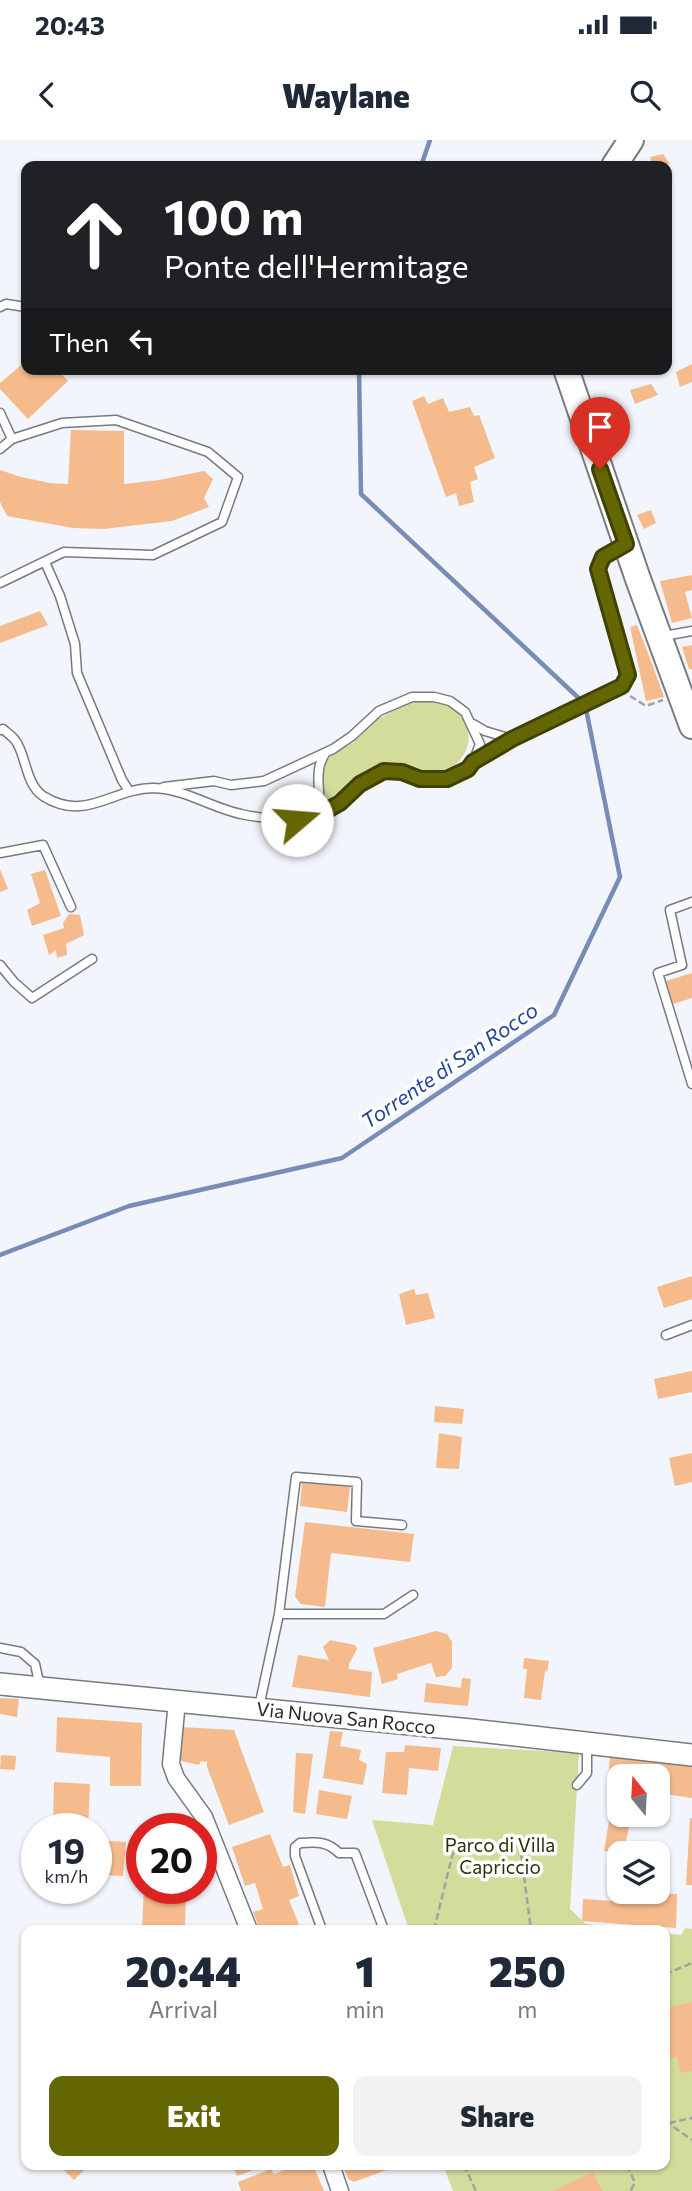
<!DOCTYPE html>
<style>
:root{--surface:#fff;--page:#f2f2f3;--text:#1f2937;--muted:#747a83;--accent:#636602}
body{margin:0;font-family:Commissioner,sans-serif;background:var(--page);color:var(--text);height:100vh;display:flex;flex-direction:column;font-size:26px;white-space:nowrap}
*{box-sizing:border-box;margin:0}
p{font-size:23px;color:var(--muted)}
.icon{flex:none;width:38px;height:38px;fill:none;stroke:currentColor;stroke-width:2;stroke-linecap:round;stroke-linejoin:round}
.map{position:relative;flex:1;overflow:hidden}
.panel{position:absolute;left:21px;top:1785px;width:649px;height:245px;display:flex;flex-direction:column;background:var(--surface);border-radius:14px;box-shadow:0 2px 5px #0004}
.panel>*{flex:none}
.banner{position:absolute;left:21px;top:21px;width:651px;height:214px;border-radius:14px;box-shadow:0 2px 5px #0004;background:#202124;color:#fff;overflow:hidden}
.needle{width:46px;rotate:342deg}
.tools{position:absolute;left:607px;top:1624px;display:grid;gap:14px}
.tools a{display:grid;place-items:center;width:63px;height:63px;border-radius:14px;background:var(--surface);box-shadow:0 2px 5px #0004;font-size:35px}
.speed{position:absolute;left:21px;top:1673px;display:flex;gap:14px;font-size:35px;font-weight:700;text-align:center}
.speed>*{display:grid;place-content:center;width:91px;height:91px;border-radius:50%;background:var(--surface);box-shadow:0 2px 5px #0004;line-height:1}
.speed small{font-size:18px;font-weight:400}
.speed .limit{border:10px solid #d22;background:#fff;color:#111}
.pin{position:absolute;display:grid;place-items:center;width:60px;height:60px;color:#fff;margin:-72px -30px;border-radius:50% 50% 50% 0;rotate:-45deg;box-shadow:0 0 7px #0007}
.pin .icon{rotate:45deg}
.me{position:absolute;width:77px;margin:-38px;rotate:72deg;stroke-linejoin:round;filter:drop-shadow(0 0 5px #0008)}
.turn{display:flex;align-items:center;gap:24px;height:147px;padding:0 28px;font-size:32px}
.turn .icon{width:91px;height:91px;stroke-width:2.5}
.turn b{display:block;font-size:49px;line-height:60px}
.then{display:flex;align-items:center;height:66px;padding:0 28px;background:#0003;gap:14px;font-size:26px}
.eta{display:flex;justify-content:space-evenly;align-items:center;height:119px;text-align:center}
.eta b{font-size:42px;font-weight:800;line-height:49px}
.button{display:flex;gap:14px;margin-top:auto;padding:14px 28px}
.button a{flex:1;height:80px;border-radius:14px;background:var(--accent);color:#fff;font-size:28px;font-weight:800;line-height:80px;text-align:center}
.button a+a{background:var(--page);color:var(--text)}
.status{display:flex;justify-content:space-between;align-items:center;height:49px;padding:0 35px;background:var(--surface);direction:ltr}
.status svg{height:19px;fill:currentColor}
header{display:flex;justify-content:space-between;align-items:center;height:91px;padding:0 28px;background:var(--surface);font-size:32px;font-weight:800}
.map>svg:first-child{display:block}
.green{fill:#d4dc9c}
.lines{fill:none;stroke-linecap:round;stroke-linejoin:round}
.stream{stroke:#778cb6;stroke-width:4.5}
.building{fill:#f5bb8c}
.lane-casing{stroke:#777a7f;stroke-width:11}
.street-casing{stroke:#777a7f;stroke-width:19}
.secondary-casing{stroke:#777a7f;stroke-width:24}
.primary-casing{stroke:#777a7f;stroke-width:28}
.path{stroke:#a0a2a6;stroke-width:2.5;stroke-dasharray:7 3.5;stroke-linecap:butt}
.lane{stroke:#fff;stroke-width:8}
.street{stroke:#fff;stroke-width:16}
.secondary{stroke:#fff;stroke-width:21}
.primary{stroke:#fff;stroke-width:24}
.route-casing{stroke:#404201;stroke-width:18}
.route{stroke:#636602;stroke-width:12}
.labels{text-anchor:middle;stroke-width:7;stroke-linejoin:round;paint-order:stroke}
.street-label{font-size:19px;fill:#28292b;stroke:#fff}
.park-label{font-size:19px;fill:#2c2f08;stroke:#fff}
.water-label{font-size:21px;font-style:italic;fill:#249;stroke:#fff}
</style>
<div class="status"><b>20:43</b><svg viewBox="0 0 49 12"><path d="M0 12V9h3v3zM5 12V6h3v6zM10 12V3h3v9zM15 12V0h3v12zM26 1h20v11H26zM47 4h2v5h-2z"/></svg></div>
<header><svg class="icon" aria-label="back" viewBox="0 0 24 24"><path d="M15 5l-7 7 7 7"/></svg>Waylane<svg class="icon" aria-label="search" viewBox="0 0 24 24"><circle cx="10" cy="10" r="6"/><path d="M15 15l6 6"/></svg></header>
<div class="map">
<svg width="692" height="2051" viewBox="0 0 692 2051">
<rect width="100%" height="100%" fill="#f2f5fb"/>
<!-- green -->
<path class="green" d="M 430,559 C 444,564 459,569 465,583 C 470,593 470,604 464,614 C 437,657 411,616 377,629 C 357,636 339,653 322,665 L 322,640 L 325,623 L 333,613 L 353,603 L 378,579 L 406,564 Z
M 453,1606 L 579,1613 L 570,1769 L 586,1784 L 642,1790 L 409,1790 L 372,1680 L 433,1685 Z
M 685,1788 L 692,1789 L 692,2051 L 453,2051 L 443,2025 L 665,2025 L 665,1793 L 681,1795 Z"/>
<g class="lines">
<!-- stream -->
<path class="stream" d="M 421,26 L 430,0
M 0,1115 L 129,1066 L 342,1018 L 554,875 L 620,737 L 585,564 L 361,354 L 359,229"/>
</g>
<!-- building -->
<path class="building" d="M 663,14 L 670,24 L 653,26 L 650,17 Z
M 26,221 L 26,229 L 57,229 L 68,241 L 28,279 L 0,249 L 0,243 Z
M 692,224 L 692,242 L 680,247 L 676,232 Z
M 651,244 L 658,255 L 635,264 L 630,250 Z
M 424,256 L 428,264 L 443,258 L 449,272 L 470,267 L 474,276 L 479,275 L 495,318 L 474,327 L 478,339 L 470,342 L 474,362 L 459,366 L 456,353 L 446,357 L 412,261 Z
M 71,290 L 124,291 L 124,344 L 159,340 L 204,331 L 213,339 L 204,358 L 209,367 L 172,381 L 103,389 L 73,388 L 7,376 L 0,362 L 0,330 L 21,337 L 50,343 L 68,344 Z
M 651,370 L 656,383 L 644,389 L 637,375 Z
M 692,435 L 692,450 L 685,452 L 692,478 L 672,483 L 660,441 Z
M 40,471 L 48,485 L 0,503 L 0,486 Z
M 637,485 L 653,526 L 664,557 L 646,561 L 630,487 Z
M 692,505 L 692,529 L 689,529 L 682,507 Z
M 0,729 L 8,749 L 0,752 Z
M 45,730 L 61,776 L 32,786 L 27,770 L 40,763 L 31,734 Z
M 69,774 L 80,775 L 84,795 L 66,804 L 67,815 L 57,818 L 56,810 L 49,815 L 43,795 L 64,788 L 63,783 Z
M 692,833 L 692,858 L 673,864 L 666,841 Z
M 692,1136 L 692,1159 L 664,1168 L 657,1147 Z
M 414,1149 L 416,1155 L 428,1153 L 435,1178 L 406,1185 L 399,1154 Z
M 692,1231 L 692,1252 L 658,1259 L 654,1239 Z
M 435,1266 L 464,1269 L 462,1284 L 434,1282 Z
M 439,1293 L 462,1297 L 459,1329 L 436,1328 Z
M 692,1313 L 692,1342 L 675,1346 L 669,1318 Z
M 302,1342 L 350,1347 L 347,1372 L 300,1366 Z
M 305,1382 L 414,1394 L 410,1422 L 331,1413 L 325,1467 L 301,1464 L 295,1457 Z
M 436,1491 L 447,1494 L 452,1502 L 452,1528 L 445,1536 L 436,1537 L 431,1523 L 397,1534 L 398,1539 L 382,1544 L 373,1508 Z
M 330,1500 L 355,1505 L 357,1509 L 349,1524 L 349,1529 L 372,1532 L 370,1557 L 292,1547 L 298,1515 L 329,1520 L 323,1507 Z
M 524,1518 L 549,1521 L 547,1532 L 545,1531 L 541,1560 L 524,1558 L 527,1529 L 523,1529 Z
M 462,1538 L 471,1539 L 468,1566 L 424,1562 L 426,1543 L 461,1548 Z
M 0,1558 L 19,1559 L 17,1577 L 0,1574 Z
M 57,1577 L 142,1583 L 141,1646 L 110,1646 L 110,1617 L 56,1612 Z
M 181,1587 L 234,1590 L 264,1672 L 229,1685 L 207,1627 L 207,1622 L 201,1621 L 199,1625 L 177,1620 Z
M 330,1591 L 343,1592 L 340,1606 L 361,1610 L 359,1620 L 367,1624 L 363,1645 L 323,1638 Z
M 405,1605 L 441,1608 L 438,1631 L 409,1628 L 407,1655 L 382,1653 L 386,1612 L 404,1612 Z
M 296,1613 L 313,1614 L 305,1674 L 293,1672 Z
M 1,1615 L 16,1616 L 15,1630 L 0,1629 Z
M 610,1617 L 692,1625 L 692,1658 L 658,1653 L 658,1636 L 620,1636 L 620,1675 L 632,1675 L 623,1713 L 620,1714 L 604,1711 L 616,1640 L 608,1639 Z
M 54,1642 L 90,1644 L 88,1689 L 53,1689 Z
M 319,1650 L 352,1656 L 347,1679 L 316,1674 Z
M 690,1678 L 692,1678 L 692,1745 L 686,1745 Z
M 152,1681 L 192,1684 L 192,1689 L 151,1689 Z
M 270,1694 L 283,1727 L 290,1725 L 299,1756 L 289,1760 L 301,1790 L 260,1790 L 253,1772 L 263,1769 L 255,1743 L 245,1746 L 232,1707 Z
M 96,1700 L 126,1702 L 123,1736 L 96,1735 Z
M 144,1748 L 186,1748 L 185,1790 L 142,1790 Z
M 659,1753 L 677,1754 L 676,1788 L 582,1781 L 583,1759 L 658,1764 Z
M 692,1862 L 692,1931 L 681,1933 L 677,1917 L 665,1920 L 665,1868 Z
M 63,2025 L 89,2025 L 74,2040 L 61,2027 Z
M 232,2025 L 267,2025 L 237,2036 Z
M 313,2025 L 324,2051 L 241,2051 L 238,2042 L 271,2029 L 274,2034 L 295,2026 L 300,2029 Z
M 343,2025 L 400,2025 L 354,2042 L 348,2039 Z
M 593,2032 L 602,2051 L 552,2051 Z"/>
<g class="lines">
<defs>
<path id="lane" d="M 0,167 L 6,164 L 26,167
M 0,273 L 12,299
M 0,309 L 12,299 L 62,283 L 116,280 L 208,312 L 238,337 L 222,382 L 153,415 L 64,412 L 0,443
M 45,422 L 60,456 L 75,504 L 77,533 L 122,640 L 129,651
M 664,496 L 692,491
M 473,584 L 485,591 L 512,599
M 0,590 L 3,589 C 6,592 12,596 15,600 C 26,613 25,644 43,656 C 86,683 112,648 154,648 C 185,649 212,668 241,674 C 258,678 277,679 294,679 C 332,680 349,645 381,633 C 400,625 425,645 448,638 C 459,635 467,628 475,621 C 486,613 500,606 512,599 C 547,580 585,563 622,546 L 628,535 L 598,429 L 603,417 L 623,405
M 164,647 L 214,641 L 231,645 L 264,641 L 333,609 L 352,596 L 379,571 L 412,557 L 434,557 L 450,561 L 465,572 L 480,604 L 473,622
M 311,677 C 325,656 316,651 319,630 C 319,624 323,618 325,613
M 0,713 L 43,705 L 71,767
M 692,762 L 670,770 L 682,825 L 658,833 L 692,944
M 0,825 L 14,842 L 32,858 L 92,819
M 666,1195 L 692,1185
M 279,1474 L 296,1337 L 357,1342 L 356,1381 L 402,1385
M 0,1508 L 21,1512 L 35,1524 L 40,1547
M 259,1567 L 279,1474 L 384,1474 L 413,1455
M 577,1645 L 587,1633 L 587,1606
M 322,1790 L 295,1716 L 295,1707 L 300,1703 C 317,1702 327,1701 339,1713 L 355,1713 L 384,1790"/>
<path id="street" d="M 177,1561 L 171,1624 L 176,1638 L 204,1677 L 249,1790
M 331,2025 L 340,2051"/>
<path id="secondary" d="M 0,1544 L 471,1590 L 692,1615"/>
<path id="primary" d="M 614,26 L 631,0
M 566,229 L 638,439 L 692,586"/>
</defs>
<!-- lane casing -->
<use href="#lane" class="lane-casing"/>
<!-- street casing -->
<use href="#street" class="street-casing"/>
<!-- secondary casing -->
<use href="#secondary" class="secondary-casing"/>
<!-- primary casing -->
<use href="#primary" class="primary-casing"/>
<!-- path -->
<path class="path" d="M 630,556 L 646,566 L 663,560
M 520,1705 L 531,1790
M 434,1790 L 456,1700
M 665,1834 L 692,1823
M 665,1981 L 692,2000
M 669,1983 L 692,1978
M 464,2025 L 476,2051
M 627,2025 L 635,2043 L 630,2051"/>
<!-- lane -->
<use href="#lane" class="lane"/>
<!-- street -->
<use href="#street" class="street"/>
<!-- secondary -->
<use href="#secondary" class="secondary"/>
<!-- primary -->
<use href="#primary" class="primary"/>
</g>
<g class="lines">
<defs>
<path id="route" d="M 297,680 L 317,676 L 340,663 L 360,644 L 384,631 L 402,632 L 420,639 L 447,639 L 468,629 L 473,622 L 512,599 L 622,546 L 628,535 L 598,429 L 603,417 L 626,404 L 600,329"/>
</defs>
<!-- route casing -->
<use href="#route" class="route-casing"/>
<!-- route -->
<use href="#route" class="route"/>
</g>
<g class="labels">
<!-- street labels -->
<g class="street-label">
<text transform="translate(346 1578) rotate(6)" y="7">Via Nuova San Rocco</text>
</g>
<!-- park labels -->
<g class="park-label">
<text x="500" y="1712">Parco di Villa<tspan x="500" dy="22">Capriccio</tspan></text>
</g>
<!-- water labels -->
<g class="water-label">
<text transform="translate(450 926) rotate(-34)" y="7">Torrente di San Rocco</text>
</g>
</g>
</svg>
<div class="tools">
<a><svg class="needle" viewBox="-14 -14 28 28"><path d="M0-13l5 13h-10z" fill="#e53935"/><path d="M0 13l5-13h-10z" fill="#747a83"/></svg></a>
<a><svg class="icon" aria-label="layers" viewBox="0 0 24 24"><path d="M12 4l9 5-9 5-9-5zM3 14l9 5 9-5"/></svg></a>
</div>
<div class="speed"><div>19<small>km/h</small></div><div class="limit">20</div></div>
<div class="pin" style="left:600px;top:329px;background:#d93025"><svg class="icon" aria-label="arrive" viewBox="0 0 24 24"><path d="M6 21V4h12l-3 4 3 4H6"/></svg></div>
<svg class="me" style="left:297px;top:680px" viewBox="-20 -20 40 40"><circle r="19" fill="#fff"/><path d="M0-13L10 11 0 6-10 11z" fill="#636602"/></svg>
<div class="banner">
<div class="turn"><svg class="icon" aria-label="ahead" viewBox="0 0 24 24"><path d="M12 20V5M6 11l6-6 6 6"/></svg><div><b>100 m</b>Ponte dell'Hermitage</div></div>
<div class="then">Then<svg class="icon" aria-label="left" viewBox="0 0 24 24"><path d="M17 20v-9H6M10 6l-5 5 5 5"/></svg></div>
</div>
<section class="panel">
<div class="eta">
<div><b>20:44</b><p>Arrival</p></div>
<div><b>1</b><p>min</p></div>
<div><b>250</b><p>m</p></div>
</div>
<div class="button"><a>Exit</a><a>Share</a></div>
</section>
</div>
